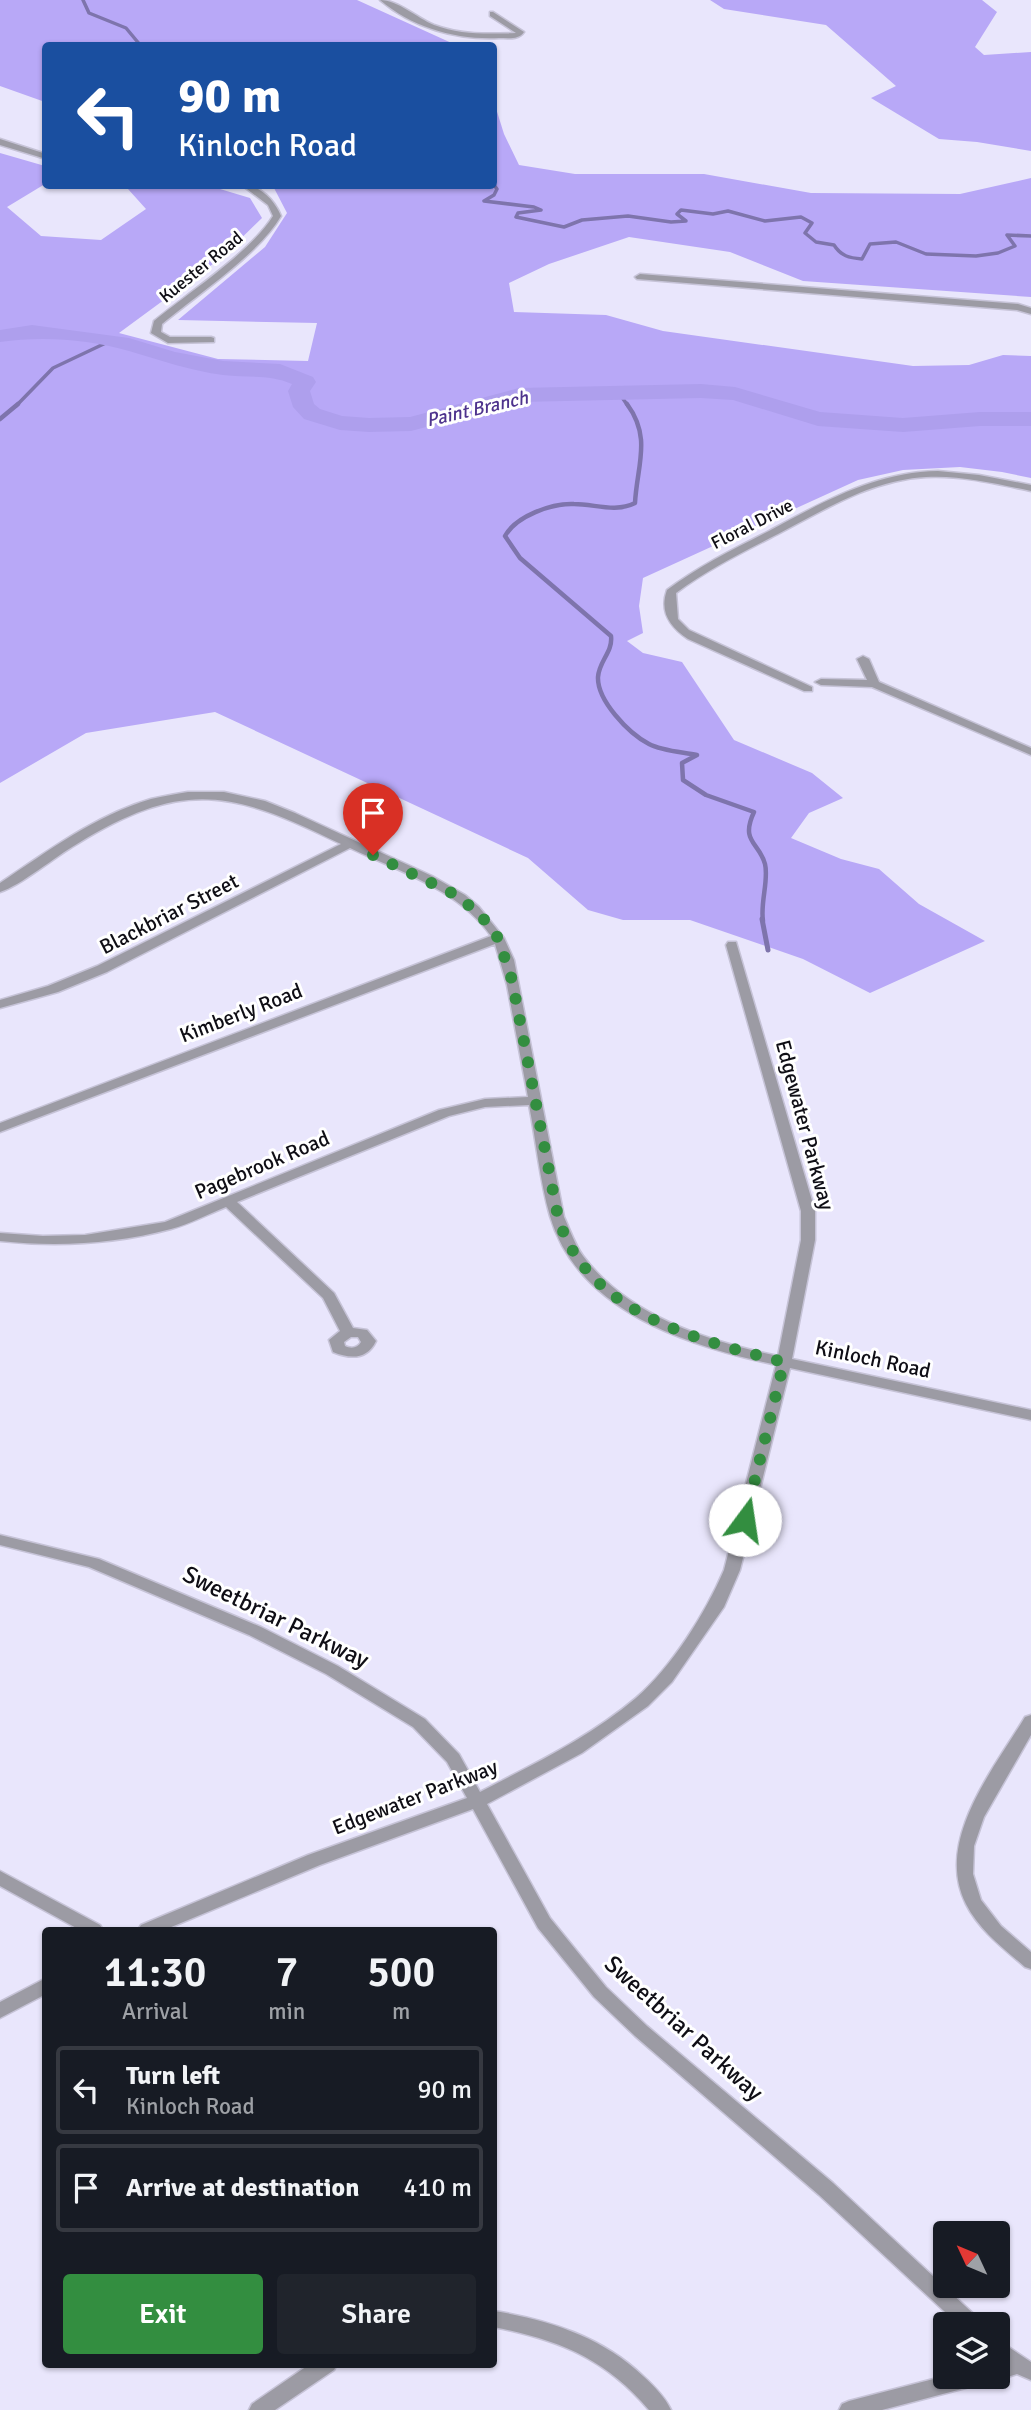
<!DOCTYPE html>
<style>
:root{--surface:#171b24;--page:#20242c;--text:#f1f3f6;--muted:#9ea1a6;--line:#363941;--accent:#338e40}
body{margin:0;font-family:Signika,sans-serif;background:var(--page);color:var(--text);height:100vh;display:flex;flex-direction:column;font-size:26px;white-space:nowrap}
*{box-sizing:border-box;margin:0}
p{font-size:23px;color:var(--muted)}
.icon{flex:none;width:38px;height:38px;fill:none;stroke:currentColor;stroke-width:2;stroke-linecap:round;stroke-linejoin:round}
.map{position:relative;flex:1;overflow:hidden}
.sheet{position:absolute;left:42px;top:1927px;width:455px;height:441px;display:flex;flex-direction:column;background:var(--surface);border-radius:7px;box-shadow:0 2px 5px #0004}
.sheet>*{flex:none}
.banner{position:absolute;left:42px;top:42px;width:455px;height:147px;border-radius:7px;box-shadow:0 2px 5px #0004;background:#1a4fa0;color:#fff;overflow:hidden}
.needle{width:46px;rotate:314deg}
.controls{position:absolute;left:933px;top:2221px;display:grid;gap:14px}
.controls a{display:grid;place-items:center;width:77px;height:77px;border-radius:7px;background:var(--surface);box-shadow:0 2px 5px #0004;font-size:35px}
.pin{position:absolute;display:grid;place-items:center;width:60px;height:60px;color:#fff;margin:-72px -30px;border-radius:50% 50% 50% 0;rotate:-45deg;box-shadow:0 0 7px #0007}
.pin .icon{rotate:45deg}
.me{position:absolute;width:77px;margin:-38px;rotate:14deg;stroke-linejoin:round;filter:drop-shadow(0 0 5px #0008)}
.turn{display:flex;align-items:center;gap:24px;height:147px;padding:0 21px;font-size:32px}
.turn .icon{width:91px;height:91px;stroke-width:2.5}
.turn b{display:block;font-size:49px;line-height:60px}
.eta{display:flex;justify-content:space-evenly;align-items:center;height:119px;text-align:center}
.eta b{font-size:42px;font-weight:600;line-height:49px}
.cta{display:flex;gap:14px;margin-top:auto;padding:14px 21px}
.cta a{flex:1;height:80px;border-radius:7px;background:var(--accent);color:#fff;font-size:28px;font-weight:600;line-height:80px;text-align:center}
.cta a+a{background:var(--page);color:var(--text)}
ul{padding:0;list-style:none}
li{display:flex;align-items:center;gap:21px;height:88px;margin:0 14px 10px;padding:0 7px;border:4px solid var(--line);border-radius:7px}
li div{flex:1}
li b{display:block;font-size:26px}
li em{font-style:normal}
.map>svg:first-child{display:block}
.forest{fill:#b8a8f7}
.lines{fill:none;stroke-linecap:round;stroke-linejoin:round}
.stream-far2{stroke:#7e74ac;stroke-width:3.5}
.stream-far1{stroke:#7e74ac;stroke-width:4.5}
.stream{stroke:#7e74ac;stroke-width:5}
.river{fill:#ae9fed;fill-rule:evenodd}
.street-casing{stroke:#c6c3d7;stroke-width:3}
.street{fill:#9c9ba4;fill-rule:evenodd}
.route{stroke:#338e40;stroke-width:12;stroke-dasharray:0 21.6}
.labels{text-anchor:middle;stroke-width:6;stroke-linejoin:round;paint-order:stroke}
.far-street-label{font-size:18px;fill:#0f0e15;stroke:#fff}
.far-water-label{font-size:19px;font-style:italic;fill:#4e338d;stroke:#fff}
.street-label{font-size:21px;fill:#0f0e15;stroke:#fff}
.near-street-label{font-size:24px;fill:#0f0e15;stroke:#fff}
</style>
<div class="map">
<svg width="1031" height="2410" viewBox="0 0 1031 2410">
<rect width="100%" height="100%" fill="#e9e6fc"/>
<!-- forest -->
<path class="forest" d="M 0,0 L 357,0 L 456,45 L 46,46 L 45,102 L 0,86 Z
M 710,0 L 982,0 L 997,12 L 975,47 L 984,55 L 1031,52 L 1031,151 L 977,142 L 939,139 L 871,98 L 896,86 L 826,25 L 724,9 Z
M 494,102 L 504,134 L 519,165 L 575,174 L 704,174 L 811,193 L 960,194 L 1031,178 L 1031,297 L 803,281 L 730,252 L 629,237 L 549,264 L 509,283 L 514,312 L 606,315 L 663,331 L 913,366 L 969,365 L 1003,355 L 1031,356 L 1031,478 L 1002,472 L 960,467 L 903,470 L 858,480 L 643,578 L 639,606 L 643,633 L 627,641 L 643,653 L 682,662 L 734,740 L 812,773 L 843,798 L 809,813 L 791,838 L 841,859 L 879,869 L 919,904 L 985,941 L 870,993 L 803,959 L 690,920 L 623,920 L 588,910 L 528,858 L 215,712 L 86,733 L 0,783 L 0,153 L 45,166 L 45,184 L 7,207 L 41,236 L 101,240 L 146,209 L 128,189 L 132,186 L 210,186 L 250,198 L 262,218 L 221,258 L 119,333 L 218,359 L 308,361 L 317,323 L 178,320 L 265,247 L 287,213 L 274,188 L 268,186 L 494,186 Z"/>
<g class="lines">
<!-- stream-far2 -->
<path class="stream-far2" d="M 83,0 L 89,13 L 126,28 L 141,46
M 494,185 L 497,189 L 494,195 L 484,201 L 534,207 L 541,210 L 518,213 L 516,217 L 564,227 L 582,220 L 628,216 L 671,222 L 686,221 L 677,214 L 681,210 L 713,214 L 728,211 L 765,221 L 801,217 L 812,223 L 805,233 L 816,242 L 834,245 C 841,256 849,258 862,259 L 870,244 L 896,242 L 926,254 L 976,256 L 998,253 L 1015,246 L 1007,235 L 1031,236
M 619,393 L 628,406
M 16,406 L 53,368 L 110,341"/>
<!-- stream-far1 -->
<path class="stream-far1" d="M 627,404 C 652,438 637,465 635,503 C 615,513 595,504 574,504 C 552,503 516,516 505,536 L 520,558 L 611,636 C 613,652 599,661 598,677 C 597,700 628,733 649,744 C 662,751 682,752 697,755 L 682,763 L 683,780 L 706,795 L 754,812 C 740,842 759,842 765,864 C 769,880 760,903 763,921
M 0,419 L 18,404"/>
<!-- stream -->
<path class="stream" d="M 762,919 L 768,950"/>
<!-- river -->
<path class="river" d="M 32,325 L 129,338 L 175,352 L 223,361 L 280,364 L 313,377 L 316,382 L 310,391 L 314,404 L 320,409 L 342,416 L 369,418 L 410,417 L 519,388 L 701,384 L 735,387 L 820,412 L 903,418 L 980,412 L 1031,412 L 1031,426 L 980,426 L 903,432 L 818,426 L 733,400 L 701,398 L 520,402 L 411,431 L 369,432 L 340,430 L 304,419 L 293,407 L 288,391 L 292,384 C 270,374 248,378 223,375 C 191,371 160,360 129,351 C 88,339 41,336 0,342 L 0,330 Z"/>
<defs>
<path id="street" d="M 380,0 C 398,0 417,18 434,25 C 460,35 488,34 516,33 L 490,16 L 490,12 L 493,12 L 524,32 C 519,40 508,38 499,38 C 456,40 413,28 380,0 Z
M 0,139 L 46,154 L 46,159 L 0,145 Z
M 243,186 C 260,184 275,201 281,216 C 259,254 197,295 162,324 L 161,332 L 170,337 L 211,337 L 214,338 L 214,342 L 168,343 L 151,333 L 154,321 C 187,294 252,251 273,216 L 268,205 Z
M 640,274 L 1018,304 L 1031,308 L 1031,314 L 1017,310 L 637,279 L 635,277 Z
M 938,471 L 979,475 L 1031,485 L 1031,491 C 997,484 961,475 926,477 C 871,480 824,510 778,534 C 743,552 708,569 676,593 L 678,619 L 689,630 L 812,687 L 812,691 L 804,691 L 688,639 C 670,627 659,612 667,590 C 699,566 734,549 769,531 C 823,502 875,472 938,471 Z
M 863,656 L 869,659 L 879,682 L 1031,748 L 1031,755 L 872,687 L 821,685 L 815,682 L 821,679 L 867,680 L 857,659 Z
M 188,792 L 224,792 L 265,801 L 295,813 L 432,876 L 465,895 L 479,907 L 504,938 L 514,960 L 564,1217 C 570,1230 575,1245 583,1256 C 628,1316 707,1341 778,1356 L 801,1240 L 801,1211 L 726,945 L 728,942 L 736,942 L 815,1211 L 815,1240 L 792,1359 L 1031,1410 L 1031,1420 L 790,1368 L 740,1570 L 724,1607 L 672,1682 L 648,1706 L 582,1753 L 487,1804 L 550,1918 L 606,1987 L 647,2026 L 833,2183 L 978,2318 L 981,2324 L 958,2324 L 819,2195 L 635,2036 L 594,1997 L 538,1928 L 473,1809 L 320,1865 L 164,1930 L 138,1930 L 141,1925 L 308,1855 L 467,1798 L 447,1762 L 413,1727 L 326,1674 L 249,1635 L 89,1567 L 0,1545 L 0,1535 L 99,1559 L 261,1627 L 338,1666 L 425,1719 L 459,1754 L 480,1792 C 534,1764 590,1737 636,1698 C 672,1667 706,1612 724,1570 L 776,1365 C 689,1346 578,1312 550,1216 C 540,1182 536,1140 529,1105 L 485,1107 L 449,1116 L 237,1202 L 334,1293 L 353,1328 L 367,1330 L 376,1341 C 367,1360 350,1359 333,1352 L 329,1340 L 340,1331 L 323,1298 L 226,1207 C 208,1214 190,1224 171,1229 C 115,1244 57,1247 0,1241 L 0,1233 L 43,1236 L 85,1235 L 165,1222 L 439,1110 L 485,1099 L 528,1097 L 507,985 L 495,944 L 0,1132 L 0,1123 L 491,936 C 458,889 400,872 350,848 L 107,972 L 58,992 L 0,1008 L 0,1000 L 48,986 L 97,966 L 341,844 C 233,791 184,778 77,844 C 56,856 20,886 0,892 L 0,883 C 48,851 96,815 151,799 C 163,796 176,794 188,792 ZM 351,1337 L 358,1337 L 361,1342 C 358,1348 351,1349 345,1346 L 344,1342 Z
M 1031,1715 L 1031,1735 L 984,1817 L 974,1846 L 973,1874 L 981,1900 L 1001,1926 L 1031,1952 L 1031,1969 L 1025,1967 C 1003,1948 979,1930 966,1904 C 934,1841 994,1769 1025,1717 Z
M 0,1871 L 100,1925 L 103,1930 L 80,1930 L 0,1886 Z
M 46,1978 L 46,1994 L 0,2018 L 0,2002 Z
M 494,2311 C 549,2320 602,2337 643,2376 C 654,2386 665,2397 671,2410 L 649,2410 C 605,2358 559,2340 494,2327 Z
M 998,2340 L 1031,2362 L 1031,2380 L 1017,2374 L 998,2380 L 991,2377 L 998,2376 L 998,2363 L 999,2362 L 998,2360 Z
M 310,2364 L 337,2364 L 334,2370 L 275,2410 L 249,2410 L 252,2404 Z
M 945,2376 L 987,2376 L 984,2382 L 977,2385 L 882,2410 L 839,2410 L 842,2404 L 849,2401 Z"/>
</defs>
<!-- street casing -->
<use href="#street" class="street-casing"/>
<!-- street -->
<use href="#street" class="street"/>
</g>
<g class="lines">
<!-- route -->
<path class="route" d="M 373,855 L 454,894 L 479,913 L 498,938 L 512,980 L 558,1217 C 587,1314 698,1340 784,1362 L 745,1520"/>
</g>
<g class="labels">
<!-- far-street labels -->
<g class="far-street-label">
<text transform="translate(201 267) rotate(-39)" y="6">Kuester Road</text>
<text transform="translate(752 524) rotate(-27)" y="6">Floral Drive</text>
</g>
<!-- far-water labels -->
<g class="far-water-label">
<text transform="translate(477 408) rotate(-13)" y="7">Paint Branch</text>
</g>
<!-- street labels -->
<g class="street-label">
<text transform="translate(169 914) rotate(-27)" y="7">Blackbriar Street</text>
<text transform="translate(241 1013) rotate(-21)" y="7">Kimberly Road</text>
<text transform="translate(805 1125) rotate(75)" y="7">Edgewater Parkway</text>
<text transform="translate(262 1165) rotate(-23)" y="7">Pagebrook Road</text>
<text transform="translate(873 1359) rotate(12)" y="7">Kinloch Road</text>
<text transform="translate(415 1797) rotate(-21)" y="7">Edgewater Parkway</text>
</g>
<!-- near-street labels -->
<g class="near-street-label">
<text transform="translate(276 1617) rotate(26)" y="8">Sweetbriar Parkway</text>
<text transform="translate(684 2028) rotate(42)" y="8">Sweetbriar Parkway</text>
</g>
</g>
</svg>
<div class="controls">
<a><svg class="needle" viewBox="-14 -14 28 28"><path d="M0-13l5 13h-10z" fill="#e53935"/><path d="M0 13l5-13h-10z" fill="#9ea1a6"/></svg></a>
<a><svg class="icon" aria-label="layers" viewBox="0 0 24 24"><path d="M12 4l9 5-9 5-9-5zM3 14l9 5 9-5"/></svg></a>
</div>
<div class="pin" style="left:373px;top:855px;background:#d93025"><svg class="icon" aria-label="arrive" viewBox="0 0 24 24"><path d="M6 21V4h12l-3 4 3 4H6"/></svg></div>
<svg class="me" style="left:745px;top:1520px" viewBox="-20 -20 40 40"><circle r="19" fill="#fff"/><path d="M0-13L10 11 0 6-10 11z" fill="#338e40"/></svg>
<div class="banner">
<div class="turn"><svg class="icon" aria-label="left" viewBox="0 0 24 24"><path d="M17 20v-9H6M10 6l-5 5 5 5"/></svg><div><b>90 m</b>Kinloch Road</div></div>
</div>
<section class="sheet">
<div class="eta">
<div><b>11:30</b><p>Arrival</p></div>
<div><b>7</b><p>min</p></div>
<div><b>500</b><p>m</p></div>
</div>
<ul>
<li><svg class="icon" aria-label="left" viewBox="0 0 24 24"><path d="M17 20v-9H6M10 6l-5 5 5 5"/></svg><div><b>Turn left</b><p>Kinloch Road</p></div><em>90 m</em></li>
<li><svg class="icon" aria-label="arrive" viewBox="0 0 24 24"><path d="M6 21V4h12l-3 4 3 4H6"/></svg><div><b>Arrive at destination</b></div><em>410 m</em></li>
</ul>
<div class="cta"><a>Exit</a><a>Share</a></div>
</section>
</div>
